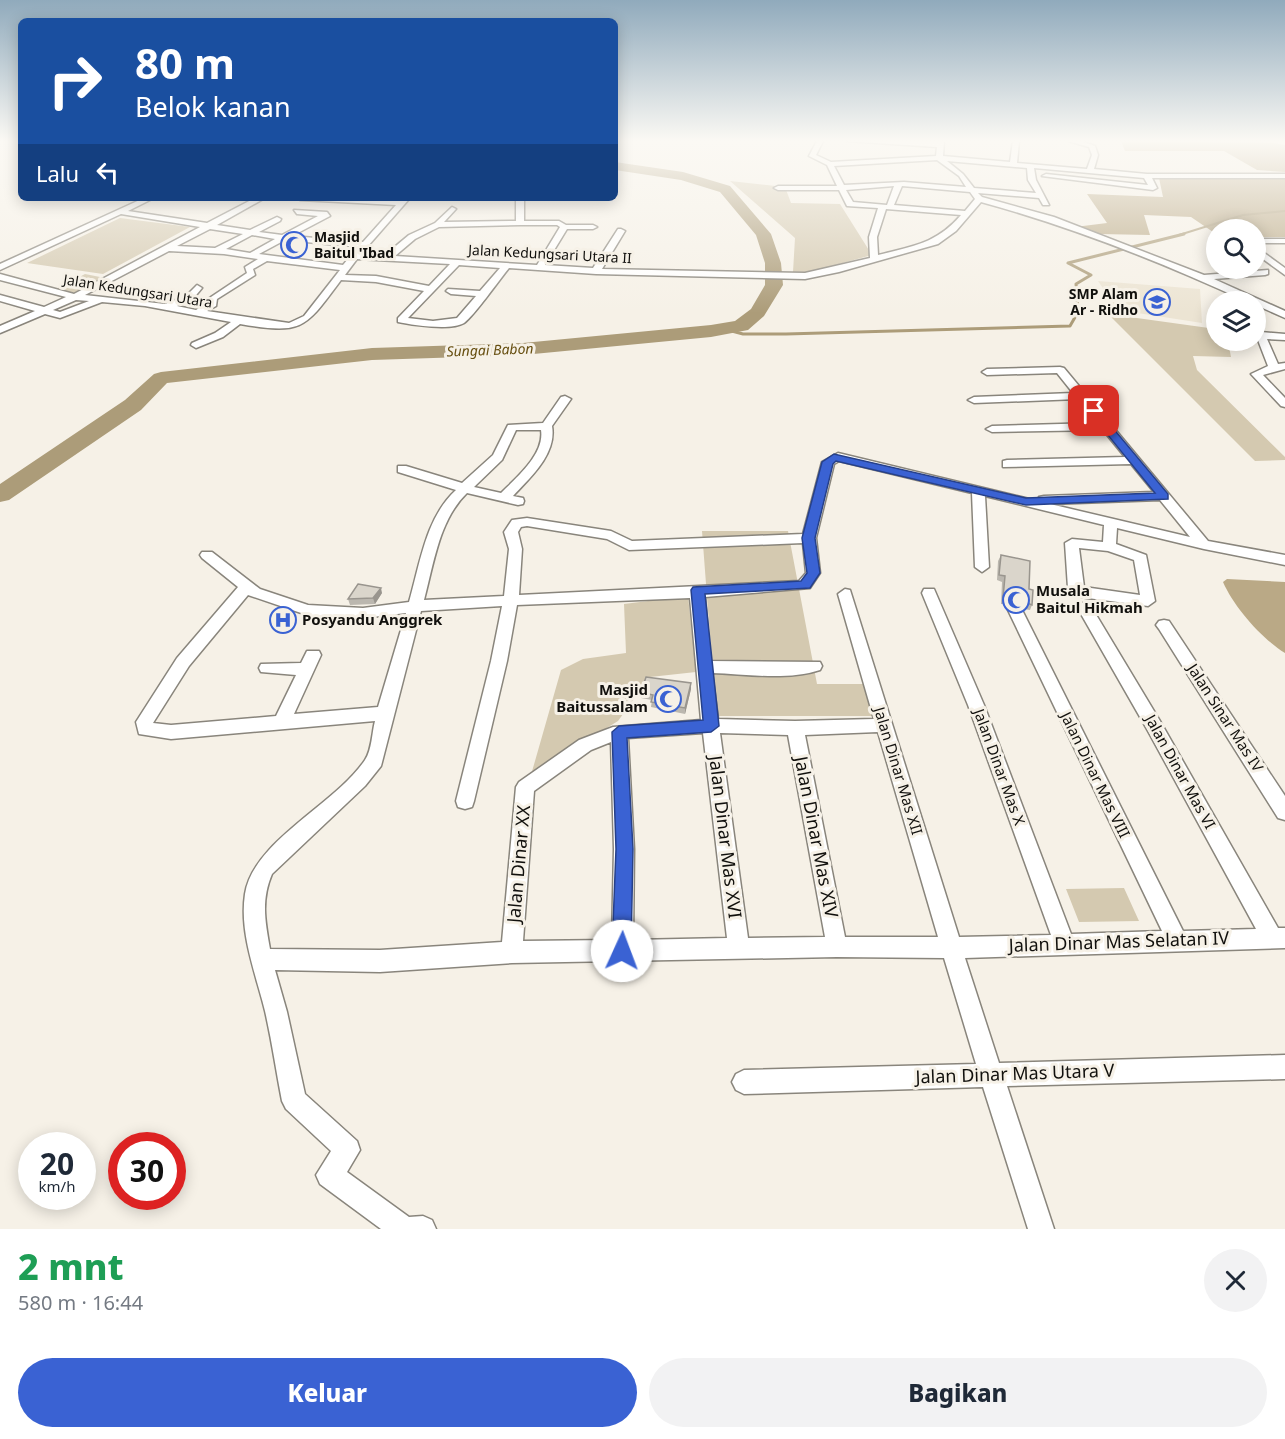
<!DOCTYPE html>
<html lang="id">
<meta charset="utf-8">
<style>
:root{--surface:#fff;--page:#f2f2f3;--text:#1f2937;--muted:#747a83;--accent:#3a62d3}
body{margin:0;font-family:"Noto Sans",sans-serif;background:var(--page);color:var(--text);height:100vh;display:flex;flex-direction:column;font-size:22px;white-space:nowrap}
*{box-sizing:border-box;margin:0}
p{font-size:20px;color:var(--muted)}
.icon{flex:none;width:33px;height:33px;fill:none;stroke:currentColor;stroke-width:2;stroke-linecap:round;stroke-linejoin:round}
.map{position:relative;height:1229px;overflow:hidden}
.drawer{display:flex;flex-direction:column;background:var(--surface);flex:1}
.drawer>*{flex:none}
.hud{position:absolute;left:18px;top:18px;width:600px;height:183px;border-radius:9px;box-shadow:0 3px 15px #0003;background:#1a4fa0;color:#fff;overflow:hidden}
.fabs{position:absolute;left:1206px;top:219px;display:grid;gap:12px}
.fabs a{display:grid;place-items:center;width:60px;height:60px;border-radius:50%;background:var(--surface);box-shadow:0 3px 15px #0003;font-size:30px}
.speed{position:absolute;left:18px;top:1132px;display:flex;gap:12px;font-size:30px;font-weight:700;text-align:center}
.speed>*{display:grid;place-content:center;width:78px;height:78px;border-radius:50%;background:var(--surface);box-shadow:0 3px 15px #0003;line-height:1}
.speed small{font-size:15px;font-weight:400}
.speed .limit{border:9px solid #d22;background:#fff;color:#111}
.pin{position:absolute;display:grid;place-items:center;width:51px;height:51px;color:#fff;margin:-26px;border-radius:12px;box-shadow:0 3px 9px #0006}
.me{position:absolute;width:66px;margin:-33px;rotate:2deg;stroke-linejoin:round;filter:drop-shadow(0 0 4px #0008)}
.turn{display:flex;align-items:center;gap:21px;height:126px;padding:0 18px;font-size:27px}
.turn .icon{width:78px;height:78px;stroke-width:2.5}
.turn b{display:block;font-size:42px;line-height:51px}
.then{display:flex;align-items:center;height:57px;padding:0 18px;background:#0003;gap:12px;font-size:22px}
.round{display:grid;place-items:center;flex:none;width:63px;height:63px;border-radius:32px;background:var(--page)}
.head{display:flex;align-items:center;justify-content:space-between;height:102px;padding:0 18px}
h1{font-size:36px;font-weight:800;line-height:45px;color:#1e9e55}
.cta{display:flex;gap:12px;margin-top:auto;padding:12px 18px}
.cta a{flex:1;height:69px;border-radius:36px;background:var(--accent);color:#fff;font-size:24px;font-weight:800;line-height:69px;text-align:center}
.cta a+a{background:var(--page);color:var(--text)}
.map>svg:first-child{display:block}
.built{fill:#ece4d3}
.green{fill:#d4c9b0}
.forest{fill:#baa986}
.lines{fill:none;stroke-linecap:round;stroke-linejoin:round}
.stream-far1{stroke:#ac9c79;stroke-width:2}
.stream{stroke:#ac9c79;stroke-width:3}
.river{fill:#ac9c79;fill-rule:evenodd}
.minor-casing{stroke:#89857c;stroke-width:3}
.minor{fill:#fff;fill-rule:evenodd}
.wall{fill:#bbb7af}
.shaded-wall{fill:#99958e}
.building{fill:#dad5cb;stroke:#99958e;stroke-width:1.5}
.route{fill:#3a62d3;stroke:#264089;stroke-width:1.5}
.labels{text-anchor:middle;stroke-width:6;stroke-linejoin:round;paint-order:stroke}
.far-poi-label{font-size:14px;font-weight:bold;fill:#11100d;stroke:#f6f1e7;text-anchor:start}
.far-street-label{font-size:14px;fill:#11100d;stroke:#f6f1e7}
.far-water-label{font-size:14px;font-style:italic;fill:#674f11;stroke:#f6f1e7}
.poi-label{font-size:15px;font-weight:bold;fill:#11100d;stroke:#f6f1e7;text-anchor:start}
.street-label{font-size:15px;fill:#11100d;stroke:#f6f1e7}
.near-street-label{font-size:18px;fill:#11100d;stroke:#f6f1e7}
</style>
<div class="map">
<svg width="1285" height="1229" viewBox="0 0 1285 1229">
<rect width="100%" height="100%" fill="#f6f1e7"/>
<!-- built -->
<path class="built" d="M 1098,281 L 1200,289 L 1202,323 L 1118,310 Z"/>
<!-- green -->
<path class="green" d="M 730,181 L 785,187 L 791,203 L 840,204 L 872,255 L 806,273 L 793,272 L 795,238 Z
M 120,218 L 190,227 L 103,274 L 27,263 Z
M 85,274 L 105,278 L 75,293 L 56,289 Z
M 1108,314 L 1216,329 L 1216,340 L 1228,341 L 1231,357 L 1193,356 L 1197,370 L 1285,457 L 1285,460 L 1255,461 Z
M 702,531 L 788,531 L 817,684 L 865,684 L 873,716 L 716,716 Z
M 688,596 L 696,672 L 650,677 L 618,721 L 531,775 L 561,670 L 583,659 L 626,653 L 624,604 Z
M 1124,888 L 1139,921 L 1079,922 L 1066,889 Z"/>
<!-- forest -->
<path class="forest" d="M 1121,141 L 1274,143 L 1285,145 L 1285,172 L 1257,170 L 1224,151 L 1125,151 Z
M 1266,177 L 1285,179 L 1285,237 L 1256,237 L 1256,230 L 1216,230 L 1216,234 L 1191,217 L 1144,215 L 1150,235 L 1100,234 L 1075,227 L 1107,223 L 1087,194 L 1163,197 L 1159,178 Z
M 1227,579 L 1285,582 L 1285,653 C 1261,638 1234,607 1223,582 Z"/>
<g class="lines">
<!-- stream-far1 -->
<path class="stream-far1" d="M 1179,235 L 1243,215 L 1285,211"/>
<!-- stream -->
<path class="stream" d="M 724,329 L 743,334 L 786,334 L 1070,326 L 1078,312 L 1076,284 L 1091,275 L 1068,263 L 1184,234"/>
<!-- river -->
<path class="river" d="M 615,162 L 683,172 L 730,186 L 771,234 L 781,263 L 783,285 L 764,316 L 748,330 L 711,337 L 523,355 L 372,360 L 167,383 L 141,410 L 9,500 L 0,502 L 0,484 L 125,400 L 154,374 L 161,372 L 372,348 L 523,343 L 711,325 L 735,321 L 751,309 L 765,285 L 765,263 L 756,235 L 720,192 L 681,180 L 615,170 Z"/>
<defs>
<path id="minor" d="M 817,141 L 823,141 L 816,155 L 831,162 L 936,156 L 937,147 L 846,141 L 944,141 L 943,156 L 1010,162 L 1013,141 L 1019,141 L 1017,163 L 1087,169 L 1092,155 L 1089,147 L 1068,141 L 1081,141 L 1095,146 L 1098,155 L 1094,169 L 1147,174 L 1285,174 L 1285,178 L 1152,178 L 1157,188 L 1153,190 L 1042,176 L 1046,174 L 1148,185 L 1144,178 L 1034,168 L 1036,180 L 1049,205 L 1043,205 L 1039,198 L 978,193 L 982,197 L 1054,217 L 1204,275 L 1268,270 L 1268,274 L 1265,275 L 1214,279 L 1285,311 L 1285,318 L 1256,305 L 1256,302 L 1248,302 C 1161,262 1073,227 981,202 L 956,231 L 938,244 L 839,272 L 805,279 L 596,274 L 509,268 C 499,280 474,316 464,323 C 451,331 412,325 398,322 L 398,318 L 424,291 L 376,282 L 341,280 C 305,328 304,335 240,324 L 223,337 L 196,348 L 191,345 L 192,343 L 215,333 L 231,322 L 145,306 L 102,302 L 60,318 L 45,314 L 0,333 L 0,326 L 35,311 L 0,301 L 0,295 L 44,307 L 66,297 L 0,280 L 0,274 L 74,294 L 200,227 L 121,214 L 0,270 L 0,264 L 144,198 L 154,198 L 128,211 L 207,223 L 255,198 L 265,198 L 217,225 L 250,230 L 277,217 L 281,219 L 280,221 L 259,232 L 282,235 L 318,216 L 297,214 L 294,210 L 327,212 L 330,216 L 292,236 L 363,242 L 396,205 L 300,200 L 296,198 L 400,201 L 402,198 L 410,198 L 361,254 L 385,255 L 409,235 L 435,223 L 452,207 L 456,209 L 444,222 L 516,221 L 516,198 L 524,198 L 524,221 L 559,221 L 566,225 L 593,225 L 597,227 L 593,229 L 567,229 L 545,265 L 593,268 L 618,229 L 621,229 L 625,231 L 602,269 L 805,273 L 870,258 L 869,237 L 878,208 L 847,206 L 839,190 L 778,190 L 774,188 L 778,186 L 837,186 L 827,165 L 809,156 ZM 937,160 L 959,176 L 966,187 L 904,182 L 844,185 L 834,166 ZM 947,161 L 1027,168 L 1028,180 L 1036,193 L 974,188 L 963,174 ZM 894,186 L 887,205 L 853,202 L 846,190 ZM 902,186 L 970,192 L 975,199 L 965,211 L 894,205 ZM 886,209 L 961,215 C 936,244 913,246 878,255 L 877,237 ZM 520,225 L 557,225 L 560,227 L 537,265 L 395,256 L 415,239 L 439,227 ZM 210,229 L 243,234 L 215,248 L 177,246 ZM 252,235 L 275,239 L 250,253 L 226,249 ZM 285,240 L 358,247 L 343,265 L 259,254 ZM 169,251 L 224,254 L 258,259 L 245,267 L 247,273 L 205,301 L 207,303 L 196,310 L 177,306 L 192,300 L 202,288 L 197,285 L 186,296 L 165,304 L 85,295 ZM 357,259 L 450,264 L 429,286 L 376,276 L 345,275 ZM 267,261 L 340,270 L 304,316 L 289,323 L 207,311 L 216,306 L 217,299 L 255,275 L 253,269 ZM 459,265 L 500,268 L 480,291 L 448,289 L 446,291 L 451,294 L 476,296 L 457,318 L 433,321 L 408,318 ZM 76,300 L 89,301 L 60,312 L 53,310 Z
M 1256,239 L 1285,239 L 1285,243 L 1256,243 Z
M 1256,247 L 1285,268 L 1285,275 L 1256,254 Z
M 1261,332 L 1285,334 L 1285,340 L 1267,339 L 1278,364 L 1285,363 L 1285,369 L 1263,375 L 1285,398 L 1285,407 L 1281,406 L 1251,374 L 1268,366 L 1256,335 Z
M 1060,367 L 1064,368 L 1208,541 L 1285,555 L 1285,565 L 1204,549 L 1117,528 L 1116,544 L 1146,555 L 1155,601 L 1148,606 L 1080,597 L 1068,588 L 1065,543 L 1072,539 L 1103,542 L 1104,525 L 985,496 L 989,567 L 982,572 L 975,567 L 972,493 L 839,461 L 834,464 L 816,538 L 820,573 L 810,588 L 705,597 L 710,661 L 820,662 L 822,666 L 820,670 C 787,681 746,674 712,673 L 718,719 L 795,721 L 874,719 L 838,594 L 845,589 L 850,590 L 959,937 L 1051,935 L 968,705 L 922,593 L 924,589 L 934,589 L 984,705 L 1071,934 L 1162,931 L 1008,610 L 1010,606 L 1020,606 L 1183,931 L 1256,929 L 1148,731 L 1077,607 L 1079,603 L 1089,603 L 1160,721 L 1278,928 L 1285,928 L 1285,948 L 965,958 L 999,1063 L 1285,1055 L 1285,1079 L 1007,1086 L 1054,1229 L 1028,1229 L 983,1087 L 744,1094 L 736,1090 L 732,1082 L 736,1074 L 744,1070 L 976,1064 L 944,958 L 837,957 L 512,963 L 380,972 L 275,970 L 287,1012 L 305,1094 L 357,1141 L 360,1150 L 347,1172 L 409,1217 L 423,1216 L 432,1220 L 436,1229 L 381,1229 L 320,1184 L 316,1175 L 331,1151 L 286,1109 L 282,1101 C 276,1071 272,1041 265,1011 C 256,974 239,933 245,894 C 253,841 335,805 365,760 C 372,750 372,732 375,721 L 171,739 L 139,734 L 136,722 L 177,658 L 238,587 L 202,558 L 200,555 L 202,552 L 212,552 L 260,589 L 308,605 L 363,608 L 409,602 C 420,564 426,517 456,490 L 398,472 L 398,466 L 406,466 L 462,483 L 493,455 L 508,425 L 543,423 L 561,397 L 565,396 L 571,399 L 552,426 C 557,454 530,478 513,496 L 523,498 L 524,501 L 523,504 L 518,505 L 467,493 C 439,520 434,563 424,600 L 504,596 L 509,549 L 504,532 L 512,520 L 527,518 L 611,531 L 632,541 L 803,534 L 822,462 L 838,453 L 1038,501 L 1039,497 L 1044,496 L 1154,492 L 1131,464 L 1003,467 L 1003,461 L 1007,460 L 1125,457 L 1103,430 L 992,432 L 986,429 L 992,426 L 1097,423 L 1078,399 L 974,403 L 968,400 L 974,397 L 1073,393 L 1057,373 L 987,375 L 982,372 L 987,369 ZM 516,430 L 541,430 C 545,454 516,478 501,493 L 474,487 L 502,460 ZM 1160,500 L 1190,537 L 1050,504 ZM 527,526 L 607,539 L 629,550 L 803,543 L 806,573 L 799,581 L 519,595 L 522,549 L 518,532 L 521,527 ZM 1079,548 L 1108,551 L 1134,560 L 1140,595 L 1084,587 ZM 248,595 L 307,615 L 363,618 L 406,613 L 378,707 L 294,714 L 321,655 L 319,651 L 307,651 L 301,663 L 261,664 L 259,668 L 261,672 L 296,675 L 276,716 L 171,725 L 153,723 L 189,666 ZM 690,598 L 701,720 L 613,727 L 579,740 L 519,782 L 516,787 L 502,942 L 380,950 L 270,949 C 265,921 261,900 272,874 L 365,786 L 381,766 L 421,611 L 502,606 L 491,661 L 456,801 L 458,807 L 465,809 L 472,807 L 474,801 L 507,661 L 517,605 ZM 878,732 L 938,937 L 845,937 L 805,735 ZM 703,733 L 727,938 L 633,940 L 634,849 L 628,738 ZM 720,733 L 788,735 L 825,937 L 748,938 ZM 611,742 L 614,849 L 612,940 L 523,941 L 534,791 L 591,750 Z
M 1164,620 L 1169,621 L 1285,796 L 1285,820 L 1278,818 L 1159,629 L 1156,625 L 1159,621 Z"/>
</defs>
<!-- minor casing -->
<use href="#minor" class="minor-casing"/>
<!-- minor -->
<use href="#minor" class="minor"/>
</g>
<!-- wall -->
<path class="wall" d="M 1001,555 L 1029,589 L 1032,605 L 1030,610 L 1024,609 L 1020,604 L 1001,604 L 1002,582 L 997,580 L 998,561 Z
M 382,593 L 375,604 L 350,605 L 348,599 Z
M 691,689 L 685,714 L 651,707 L 652,700 L 641,698 L 641,692 Z"/>
<!-- shaded-wall -->
<path class="shaded-wall" d="M 381,588 L 382,593 L 375,604 L 373,598 Z
M 691,683 L 691,689 L 685,714 L 685,708 Z"/>
<!-- building -->
<path class="building" d="M 1001,555 L 1030,561 L 1029,589 L 1033,590 L 1032,605 L 1027,603 L 1023,598 L 1003,598 L 1005,576 L 999,575 Z
M 358,584 L 381,588 L 373,598 L 348,599 Z
M 646,677 L 691,683 L 685,708 L 651,702 L 653,695 L 641,692 Z"/>
<!-- sky -->
<linearGradient id="sky" x2="0" y2="1"><stop stop-color="#90aabc"/><stop offset="0.45" stop-color="#fbf9f4"/><stop offset="1" stop-color="#fbf9f4" stop-opacity="0"/></linearGradient>
<rect width="1285" height="313" fill="url(#sky)"/>
<!-- route -->
<path class="route" d="M 1094,408 L 1097,409 L 1168,494 L 1168,499 L 1026,505 L 836,461 L 833,464 L 815,538 L 820,573 L 810,588 L 705,594 L 719,726 L 711,732 L 627,738 L 633,849 L 631,951 L 629,958 L 622,961 L 615,958 L 612,951 L 616,849 L 612,732 L 619,726 L 703,720 L 691,590 L 693,587 L 801,581 L 807,573 L 802,538 L 822,462 L 834,454 L 1026,498 L 1155,493 L 1090,413 L 1089,411 Z"/>
<!-- icons -->
<defs>
<symbol id="mosque-ring" viewBox="-11 -11 22 22"><circle r="9.5" fill="#f6f1e7" stroke="#3a62d3" stroke-width="1.5"/><path d="M3.5-4.9A6 6 0 1 0 3.5 4.9A5 5 0 1 1 3.5-4.9Z" fill="#3a62d3"/></symbol>
<symbol id="school-ring" viewBox="-11 -11 22 22"><circle r="9.5" fill="#f6f1e7" stroke="#3a62d3" stroke-width="1.5"/><path d="M0-5L7-2L0 1L-7-2ZM-4 1L0 2.5L4 1V4Q0 6-4 4Z" fill="#3a62d3"/></symbol>
<symbol id="hospital-ring" viewBox="-11 -11 22 22"><circle r="9.5" fill="#f6f1e7" stroke="#3a62d3" stroke-width="1.5"/><path d="M-5-5h3v3.5h4V-5h3V5h-3V1.5h-4V5h-3Z" fill="#3a62d3"/></symbol>
</defs>
<g fill-rule="evenodd">
<use href="#mosque-ring" x="279" y="230" width="30" height="30"/>
<use href="#school-ring" x="1142" y="287" width="30" height="30"/>
<use href="#mosque-ring" x="1001" y="585" width="30" height="30"/>
<use href="#hospital-ring" x="268" y="605" width="30" height="30"/>
<use href="#mosque-ring" x="653" y="684" width="30" height="30"/>
</g>
<g class="labels">
<!-- far-poi labels -->
<g class="far-poi-label">
<text x="314" y="242">Masjid<tspan x="314" dy="16">Baitul 'Ibad</tspan></text>
<text x="1138" y="299" text-anchor="end">SMP Alam<tspan x="1138" dy="16">Ar - Ridho</tspan></text>
</g>
<!-- far-street labels -->
<g class="far-street-label">
<text transform="translate(550 254) rotate(3)" y="5">Jalan Kedungsari Utara II</text>
<text transform="translate(138 291) rotate(9)" y="5">Jalan Kedungsari Utara</text>
</g>
<!-- far-water labels -->
<g class="far-water-label">
<text transform="translate(490 350) rotate(-2)" y="5">Sungai Babon</text>
</g>
<!-- poi labels -->
<g class="poi-label">
<text x="1036" y="596">Musala<tspan x="1036" dy="17">Baitul Hikmah</tspan></text>
<text x="302" y="625">Posyandu Anggrek</text>
<text x="648" y="695" text-anchor="end">Masjid<tspan x="648" dy="17">Baitussalam</tspan></text>
</g>
<!-- street labels -->
<g class="street-label">
<text transform="translate(1225 718) rotate(57)" y="5">Jalan Sinar Mas IV</text>
<text transform="translate(999 767) rotate(70)" y="5">Jalan Dinar Mas X</text>
<text transform="translate(898 771) rotate(73)" y="5">Jalan Dinar Mas XII</text>
<text transform="translate(1180 772) rotate(61)" y="5">Jalan Dinar Mas VI</text>
<text transform="translate(1095 775) rotate(64)" y="5">Jalan Dinar Mas VIII</text>
</g>
<!-- near-street labels -->
<g class="near-street-label">
<text transform="translate(725 837) rotate(83)" y="6">Jalan Dinar Mas XVI</text>
<text transform="translate(816 837) rotate(79)" y="6">Jalan Dinar Mas XIV</text>
<text transform="translate(519 864) rotate(-85)" y="6">Jalan Dinar XX</text>
<text transform="translate(1119 942) rotate(-2)" y="6">Jalan Dinar Mas Selatan IV</text>
<text transform="translate(1015 1074) rotate(-2)" y="6">Jalan Dinar Mas Utara V</text>
</g>
</g>
</svg>
<div class="fabs">
<a><svg class="icon" aria-label="search" viewBox="0 0 24 24"><circle cx="10" cy="10" r="6"/><path d="M15 15l6 6"/></svg></a>
<a><svg class="icon" aria-label="layers" viewBox="0 0 24 24"><path d="M12 4l9 5-9 5-9-5zM3 14l9 5 9-5"/></svg></a>
</div>
<div class="speed"><div>20<small>km/h</small></div><div class="limit">30</div></div>
<div class="pin" style="left:1094px;top:411px;background:#d93025"><svg class="icon" aria-label="arrive" viewBox="0 0 24 24"><path d="M6 21V4h12l-3 4 3 4H6"/></svg></div>
<svg class="me" style="left:622px;top:951px" viewBox="-20 -20 40 40"><circle r="19" fill="#fff"/><path d="M0-13L10 11 0 6-10 11z" fill="#3a62d3"/></svg>
<div class="hud">
<div class="turn"><svg class="icon" aria-label="right" viewBox="0 0 24 24"><path d="M7 20v-9h11M14 6l5 5-5 5"/></svg><div><b>80 m</b>Belok kanan</div></div>
<div class="then">Lalu<svg class="icon" aria-label="left" viewBox="0 0 24 24"><path d="M17 20v-9H6M10 6l-5 5 5 5"/></svg></div>
</div>
</div>
<section class="drawer">
<div class="head"><div><h1>2 mnt</h1><p>580 m · 16:44</p></div><a class="round"><svg class="icon" aria-label="close" viewBox="0 0 24 24"><path d="M6 6l12 12M18 6L6 18"/></svg></a></div>
<div class="cta"><a>Keluar</a><a>Bagikan</a></div>
</section>
